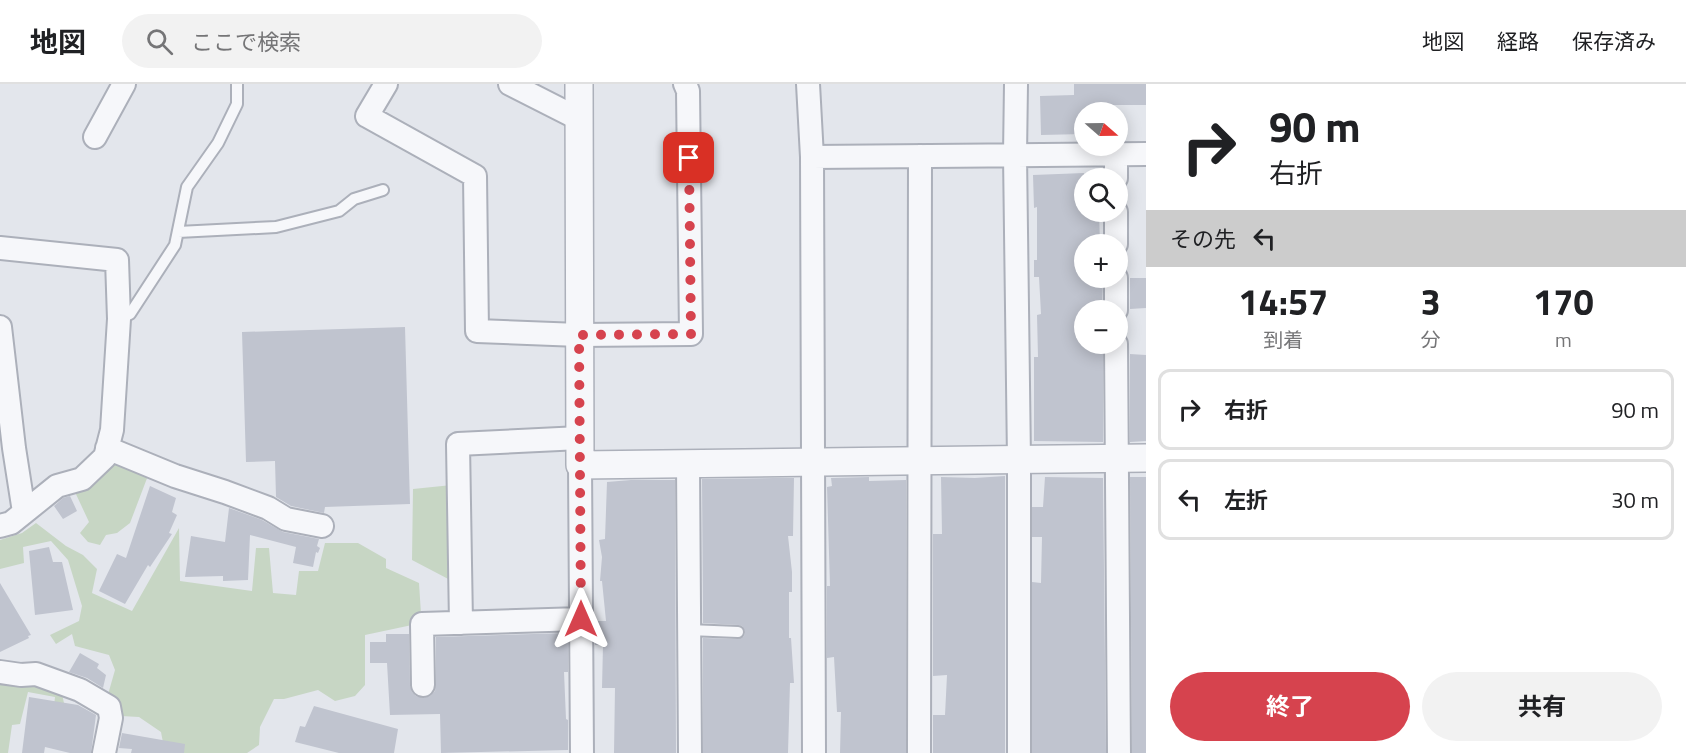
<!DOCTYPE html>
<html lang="ja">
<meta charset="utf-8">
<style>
:root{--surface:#fff;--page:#f2f2f2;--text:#202124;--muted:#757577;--line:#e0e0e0;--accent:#d6434e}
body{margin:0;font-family:"Titillium Web","Noto Sans JP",sans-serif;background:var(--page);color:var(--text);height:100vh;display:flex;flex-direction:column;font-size:22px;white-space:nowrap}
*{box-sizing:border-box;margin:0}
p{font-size:20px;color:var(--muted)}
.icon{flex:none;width:33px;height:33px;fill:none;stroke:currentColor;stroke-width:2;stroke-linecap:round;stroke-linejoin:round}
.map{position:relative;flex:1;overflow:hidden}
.sheet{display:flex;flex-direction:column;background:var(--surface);width:540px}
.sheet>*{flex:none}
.hud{background:#fff;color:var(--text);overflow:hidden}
.needle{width:39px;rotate:110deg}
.controls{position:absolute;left:1074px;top:18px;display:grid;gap:12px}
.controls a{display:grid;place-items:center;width:54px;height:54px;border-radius:50%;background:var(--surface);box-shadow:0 3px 15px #0003;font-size:30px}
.pin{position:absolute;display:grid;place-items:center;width:51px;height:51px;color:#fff;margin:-26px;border-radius:12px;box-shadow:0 3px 9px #0006}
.me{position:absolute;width:66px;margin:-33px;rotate:0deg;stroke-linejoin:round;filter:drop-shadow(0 0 4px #0008)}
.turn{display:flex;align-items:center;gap:21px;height:126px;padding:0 24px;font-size:27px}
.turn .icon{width:78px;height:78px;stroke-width:2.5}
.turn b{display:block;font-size:42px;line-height:51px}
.then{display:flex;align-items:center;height:57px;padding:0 24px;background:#0003;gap:12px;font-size:22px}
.eta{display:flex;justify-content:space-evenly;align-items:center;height:102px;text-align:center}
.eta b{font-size:36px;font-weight:700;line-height:42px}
.primary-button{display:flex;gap:12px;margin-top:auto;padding:12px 24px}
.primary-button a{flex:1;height:69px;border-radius:36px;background:var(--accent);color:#fff;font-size:24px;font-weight:700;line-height:69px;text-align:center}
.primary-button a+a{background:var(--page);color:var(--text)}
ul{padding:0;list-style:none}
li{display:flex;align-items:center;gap:18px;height:81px;margin:0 12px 9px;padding:0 12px;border:3px solid var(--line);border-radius:12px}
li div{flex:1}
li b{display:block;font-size:22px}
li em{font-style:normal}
header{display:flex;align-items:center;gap:36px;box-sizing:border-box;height:84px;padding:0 30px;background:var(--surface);border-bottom:2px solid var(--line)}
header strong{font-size:28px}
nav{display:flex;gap:33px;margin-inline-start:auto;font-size:21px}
.search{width:420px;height:54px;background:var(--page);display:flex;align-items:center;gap:15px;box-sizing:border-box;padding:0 21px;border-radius:33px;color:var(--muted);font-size:22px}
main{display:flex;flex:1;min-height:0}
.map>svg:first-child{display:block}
.green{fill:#c7d6c4}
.building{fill:#c0c4cf}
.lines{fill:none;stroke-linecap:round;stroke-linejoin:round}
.service-casing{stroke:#acb0ba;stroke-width:14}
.minor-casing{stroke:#acb0ba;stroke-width:26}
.tertiary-casing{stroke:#acb0ba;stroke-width:30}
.service{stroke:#f6f7fa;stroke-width:10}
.minor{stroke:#f6f7fa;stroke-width:22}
.tertiary{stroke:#f6f7fa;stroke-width:27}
.route{stroke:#d6434e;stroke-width:10;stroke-dasharray:0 18}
</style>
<header>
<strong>地図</strong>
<div class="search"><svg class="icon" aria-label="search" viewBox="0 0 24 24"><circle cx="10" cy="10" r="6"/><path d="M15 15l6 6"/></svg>ここで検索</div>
<nav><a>地図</a><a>経路</a><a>保存済み</a></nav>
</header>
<main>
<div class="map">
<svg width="1146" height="669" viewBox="0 0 1146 669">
<rect width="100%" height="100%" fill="#e3e6ec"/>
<!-- green -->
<path class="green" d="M 113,374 L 149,389 L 130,439 L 117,449 L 106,451 L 100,461 L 88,458 L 80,449 L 89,438 L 75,408 C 99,402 102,395 113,374 Z
M 452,401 L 454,498 L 412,476 L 413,405 Z
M 36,439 L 66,462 L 83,471 L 97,485 L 92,509 L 132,527 L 179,444 L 180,497 L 252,507 L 256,464 L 269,464 L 273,509 L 296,511 L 299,487 L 318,487 L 325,459 L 358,459 L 386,475 L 386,484 L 419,499 L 421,530 L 412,541 L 365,551 L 365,601 L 355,612 L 335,617 L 318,606 L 284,615 L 274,615 L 260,643 L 259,661 L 247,669 L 165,669 L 161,648 L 139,633 L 121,632 L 107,614 L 115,586 L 109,571 L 75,562 L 72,550 L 56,560 L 50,551 L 79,537 L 82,522 L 68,476 L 51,457 L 23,463 L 24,479 L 0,485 L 0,456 L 22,449 Z
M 0,597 L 39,598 L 61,605 L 65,624 L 53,632 L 55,613 L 28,608 L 20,640 L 12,641 L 8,669 L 0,669 Z"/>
<!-- building -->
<path class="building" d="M 1074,0 L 1146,0 L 1146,21 L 1104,21 L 1104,28 L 1084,28 L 1084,50 L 1041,51 L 1040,12 L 1074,11 Z
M 1084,89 L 1084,128 L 1099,128 L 1100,160 L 1084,160 L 1084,194 L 1103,194 L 1102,226 L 1084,226 L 1084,260 L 1103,260 L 1103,358 L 1034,357 L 1034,273 L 1038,273 L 1037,231 L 1041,230 L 1039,193 L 1034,193 L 1034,176 L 1037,176 L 1037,123 L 1034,124 L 1033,91 Z
M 1130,194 L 1146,194 L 1146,224 L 1130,225 Z
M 405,243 L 410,420 L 325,423 L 324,429 L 291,422 L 276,413 L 275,377 L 246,378 L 242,248 Z
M 1130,270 L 1146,271 L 1146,357 L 1130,358 Z
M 1005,392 L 1005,669 L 933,669 L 933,631 L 945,631 L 947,591 L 933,592 L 933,450 L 942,450 L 941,393 L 975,394 Z
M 869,393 L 869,397 L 906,396 L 906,669 L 840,669 L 841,628 L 837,628 L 834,573 L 827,574 L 827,502 L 830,502 L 827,403 L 832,402 L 831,394 Z
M 1045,393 L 1103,394 L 1106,669 L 1032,669 L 1032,498 L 1041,499 L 1042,453 L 1032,453 L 1032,423 L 1043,423 Z
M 1130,393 L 1146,393 L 1146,669 L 1132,669 Z
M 774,394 L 794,394 L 793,452 L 788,452 L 792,488 L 792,508 L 789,508 L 789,554 L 791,554 L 794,599 L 790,599 L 788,669 L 703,669 L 703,554 L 738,555 L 744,552 L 745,548 L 742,542 L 739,541 L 703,539 L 702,395 Z
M 631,396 L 675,396 L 676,669 L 614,669 L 615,604 L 602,604 L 603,561 L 595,561 L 595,537 L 606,537 L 602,497 L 600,497 L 602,473 L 599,456 L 605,455 L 607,398 Z
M 150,402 L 176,414 L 172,428 L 177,431 L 169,449 L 172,450 L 150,483 L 148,481 L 125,520 L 99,507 L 117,470 L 126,474 Z
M 70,412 L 77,427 L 63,435 L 54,422 L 63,414 Z
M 229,424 L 262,436 L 283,448 L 319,455 L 317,462 L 320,464 L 318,469 L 316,468 L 313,483 L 293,479 L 296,463 L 250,451 L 248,496 L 223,497 L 223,492 L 185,493 L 191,452 L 225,458 Z
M 49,463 L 53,478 L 62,478 L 73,526 L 35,531 L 29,467 Z
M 0,499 L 31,551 L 28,552 L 29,554 L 0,568 Z
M 568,549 L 568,588 L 564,588 L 566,635 L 568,636 L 568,666 L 441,669 L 440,630 L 390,631 L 387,579 L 370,579 L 370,558 L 386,558 L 386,550 L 409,550 L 410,602 L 412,608 L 416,612 L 424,614 L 430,612 L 435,607 L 436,601 L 436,553 Z
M 80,569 L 99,580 L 97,584 L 106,591 L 103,604 L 87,594 L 69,588 Z
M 29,613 L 78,621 L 96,631 L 91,669 L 70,669 L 45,663 L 44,669 L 22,669 Z
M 314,622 L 398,645 L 394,669 L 339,669 L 295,658 L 300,642 L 305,643 Z
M 122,649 L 185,660 L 184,669 L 131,669 L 132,665 L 119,664 Z"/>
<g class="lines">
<defs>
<path id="service" d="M 178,148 L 276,143 L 339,127 L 354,115 L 383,106
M 119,235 L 130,230 L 175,161 L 187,103 L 218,59 L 237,20 L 237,0
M 689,546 L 738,548"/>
<path id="minor" d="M 386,0 L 367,32 L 475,92 L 477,247 L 579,251 L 691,250 L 688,7 L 685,0
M 510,0 L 579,35
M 808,0 L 812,73 L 814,669
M 1016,0 L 1015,71 L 1019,376 L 1019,669
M 95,53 L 124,0
M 812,73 L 1146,70
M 1116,94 L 1116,71
M 1116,160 L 1116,128
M 0,164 L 117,176 L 119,235 L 112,346 L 105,373 L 82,395 L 57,402 L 11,439 L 0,442
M 1116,226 L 1116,194
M 0,243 L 14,364 L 24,428
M 1116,260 L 1119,669
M 107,364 L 175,392 L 225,408 L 268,424 L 286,435 L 322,442
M 688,380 L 690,669
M 580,381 L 582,669
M 461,539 L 458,360 L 580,354
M 0,588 L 21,591 L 36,590 L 80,606 L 109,623 L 111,634 L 104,669
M 423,601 L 422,540 L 581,535
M 919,669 L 920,72"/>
<path id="tertiary" d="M 579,0 L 580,381 L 1146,374"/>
</defs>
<!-- service casing -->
<use href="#service" class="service-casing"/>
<!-- minor casing -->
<use href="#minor" class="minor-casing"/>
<!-- tertiary casing -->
<use href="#tertiary" class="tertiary-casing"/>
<!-- service -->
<use href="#service" class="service"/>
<!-- minor -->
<use href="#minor" class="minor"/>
<!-- tertiary -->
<use href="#tertiary" class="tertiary"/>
</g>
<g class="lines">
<!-- route -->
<path class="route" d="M 581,535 L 579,251 L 691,250 L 689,74"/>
</g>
</svg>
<div class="controls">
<a><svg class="needle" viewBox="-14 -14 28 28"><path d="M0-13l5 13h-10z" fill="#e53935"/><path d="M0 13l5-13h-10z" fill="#757577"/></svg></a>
<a><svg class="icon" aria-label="search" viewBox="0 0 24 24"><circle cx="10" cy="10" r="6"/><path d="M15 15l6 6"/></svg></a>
<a>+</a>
<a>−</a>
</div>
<div class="pin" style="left:689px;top:74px;background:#d93025"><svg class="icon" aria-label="arrive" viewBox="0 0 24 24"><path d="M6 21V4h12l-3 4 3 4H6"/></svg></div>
<svg class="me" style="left:581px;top:535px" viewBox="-20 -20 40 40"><path d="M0-17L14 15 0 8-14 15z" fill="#d6434e" stroke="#fff" stroke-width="4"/></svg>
</div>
<section class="sheet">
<div class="hud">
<div class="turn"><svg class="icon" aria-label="right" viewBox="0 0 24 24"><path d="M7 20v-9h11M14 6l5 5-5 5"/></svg><div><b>90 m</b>右折</div></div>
<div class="then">その先<svg class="icon" aria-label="left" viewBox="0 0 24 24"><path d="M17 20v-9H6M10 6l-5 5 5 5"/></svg></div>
</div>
<div class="eta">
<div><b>14:57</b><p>到着</p></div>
<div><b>3</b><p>分</p></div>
<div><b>170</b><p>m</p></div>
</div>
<ul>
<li><svg class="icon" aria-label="right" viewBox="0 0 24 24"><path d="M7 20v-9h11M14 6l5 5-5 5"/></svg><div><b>右折</b></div><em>90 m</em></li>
<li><svg class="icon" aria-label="left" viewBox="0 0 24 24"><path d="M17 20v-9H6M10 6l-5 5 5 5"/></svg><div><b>左折</b></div><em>30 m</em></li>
</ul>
<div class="primary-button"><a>終了</a><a>共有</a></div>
</section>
</main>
